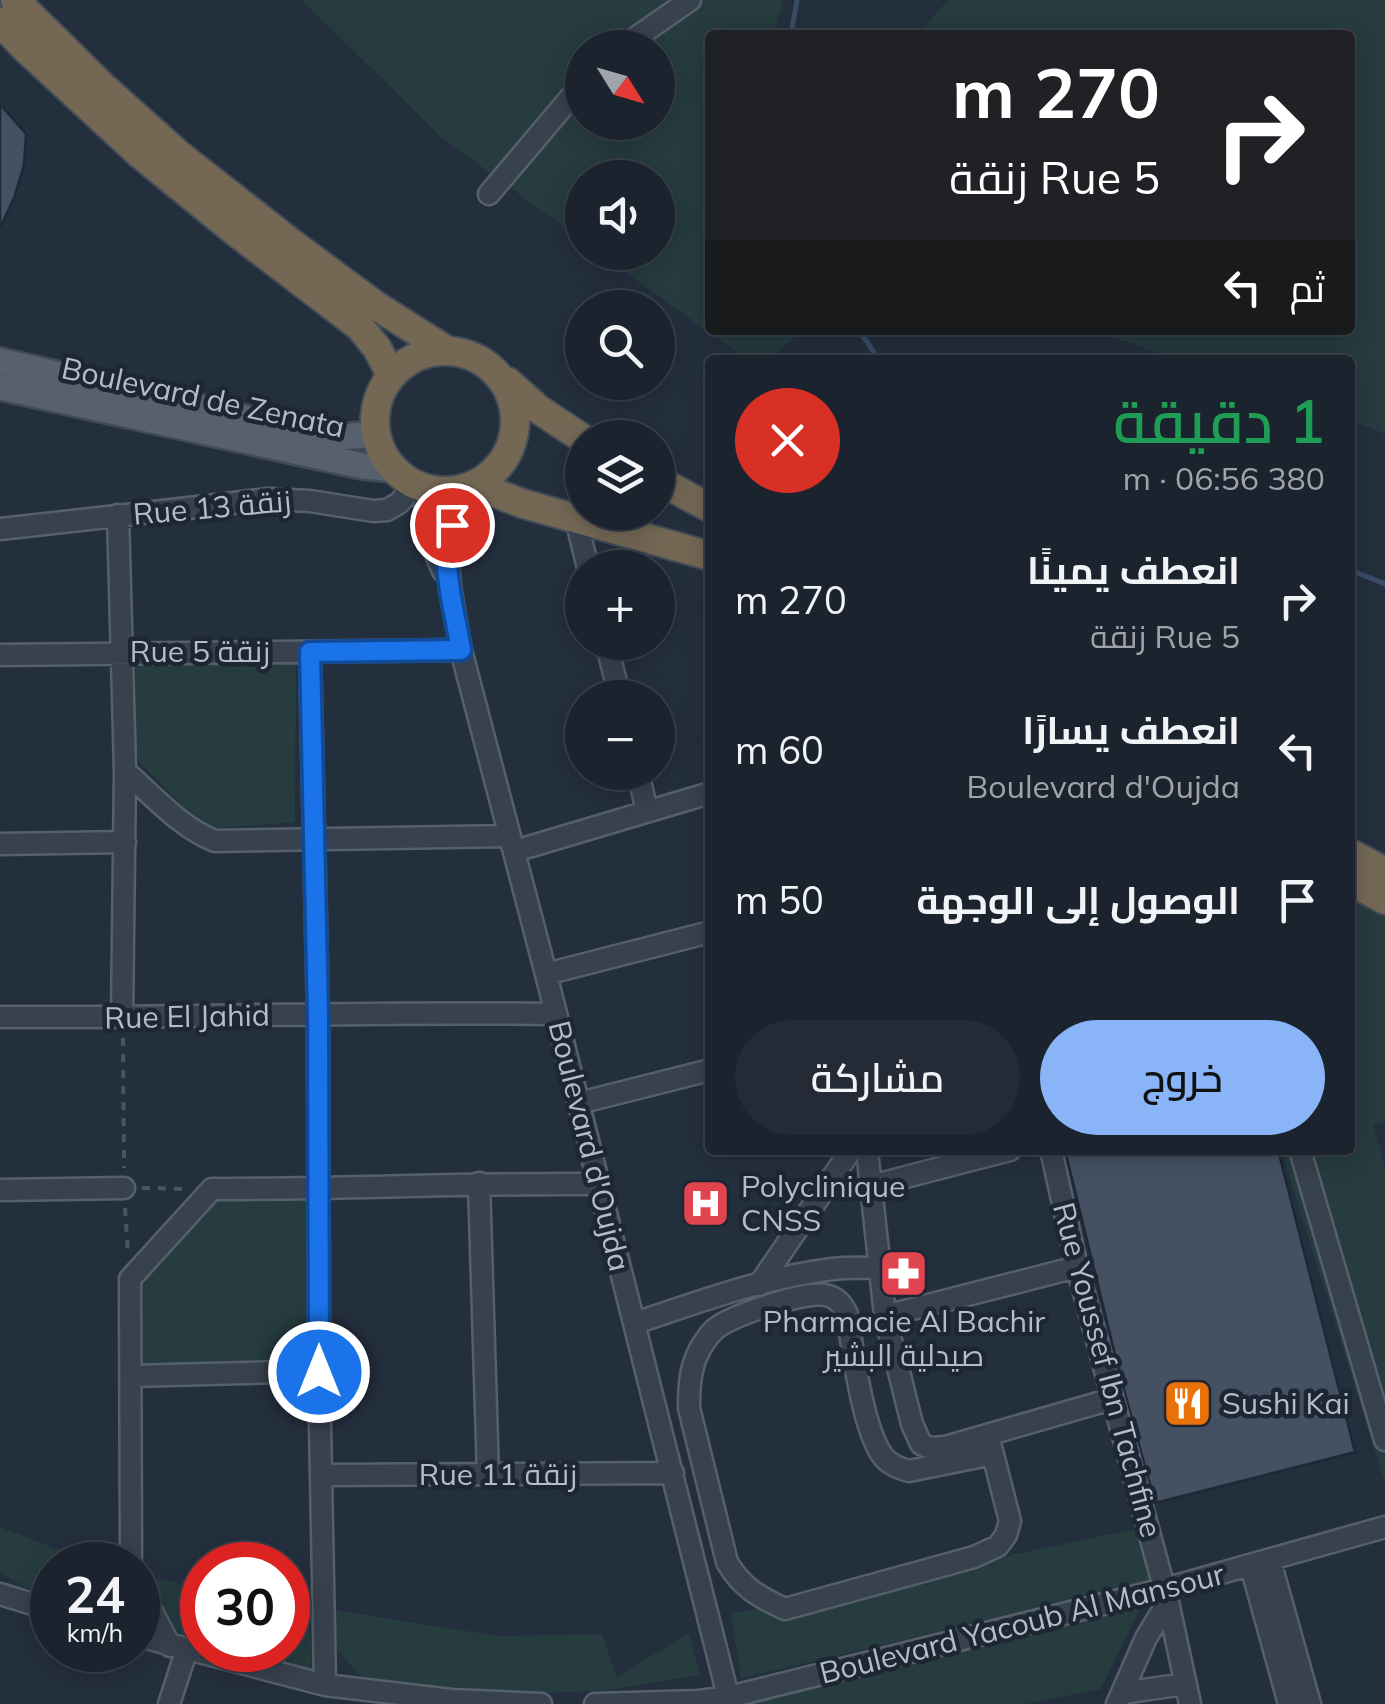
<!DOCTYPE html>
<html lang="ar">
<meta charset="utf-8">
<style>
:root{--surface:#1b232e;--page:#242b36;--text:#f1f3f6;--muted:#a0a4aa;--line:#39404a;--accent:#8ab4f8}
body{margin:0;font-family:Mulish,Cairo,sans-serif;background:var(--page);color:var(--text);direction:rtl;height:100vh;display:flex;flex-direction:column;font-size:38px;white-space:nowrap}
*{box-sizing:border-box;margin:0}
p{font-size:32px;color:var(--muted)}
.icon{flex:none;width:55px;height:55px;fill:none;stroke:currentColor;stroke-width:2;stroke-linecap:round;stroke-linejoin:round}
.map{position:relative;flex:1;overflow:hidden;direction:ltr}
.details{position:absolute;left:705px;top:355px;width:650px;height:800px;display:flex;flex-direction:column;background:var(--surface);border-radius:10px;box-shadow:0 5px 25px #0003,0 0 0 2px var(--line);direction:rtl}
.details>*{flex:none}
.hud{position:absolute;left:705px;top:30px;width:650px;height:305px;border-radius:10px;box-shadow:0 5px 25px #0003,0 0 0 2px var(--line);direction:rtl;background:#202124;color:#fff;overflow:hidden}
.needle{width:65px;rotate:127deg}
.tools{position:absolute;left:565px;top:30px;display:grid;gap:20px}
.tools a{display:grid;place-items:center;width:110px;height:110px;border-radius:50%;background:var(--surface);box-shadow:0 5px 25px #0003,0 0 0 2px var(--line);font-size:50px}
.speed{position:absolute;left:30px;top:1542px;display:flex;gap:20px;font-size:50px;font-weight:700;text-align:center}
.speed>*{display:grid;place-content:center;width:130px;height:130px;border-radius:50%;background:var(--surface);box-shadow:0 5px 25px #0003,0 0 0 2px var(--line);line-height:1}
.speed small{font-size:25px;font-weight:400}
.speed .limit{border:15px solid #d22;background:#fff;color:#111}
.pin{position:absolute;display:grid;place-items:center;width:85px;height:85px;color:#fff;margin:-42px;border:5px solid #fff;border-radius:50%;box-shadow:0 2px 10px #0007}
.me{position:absolute;width:110px;margin:-55px;rotate:0deg;stroke-linejoin:round;filter:drop-shadow(0 0 8px #0008)}
.turn{display:flex;align-items:center;gap:35px;height:210px;padding:0 30px;font-size:45px}
.turn .icon{width:130px;height:130px;stroke-width:2.5}
.turn b{display:block;font-size:70px;line-height:85px}
.then{display:flex;align-items:center;height:95px;padding:0 30px;background:#0003;gap:20px;font-size:38px}
.round{display:grid;place-items:center;flex:none;width:105px;height:105px;border-radius:52px;background:var(--page)}
.headline{display:flex;align-items:center;justify-content:space-between;height:170px;padding:0 30px}
h1{font-size:60px;font-weight:600;line-height:75px;color:#1e9e55}
.button{display:flex;gap:20px;margin-top:auto;padding:20px 30px}
.button a{flex:1;height:115px;border-radius:60px;background:var(--accent);color:#111;font-size:40px;font-weight:600;line-height:115px;text-align:center}
.button a+a{background:var(--page);color:var(--text)}
ul{padding:0;list-style:none}
li{display:flex;align-items:center;gap:30px;height:150px;padding:0 30px}
li div{flex:1}
li b{display:block;font-size:38px}
li em{font-style:normal}
.map>svg:first-child{display:block}
.green{fill:#263c3f;fill-rule:evenodd}
.lines{fill:none;stroke-linecap:round;stroke-linejoin:round}
.stream{stroke:#394c67;stroke-width:5}
.building{fill:#455162;stroke:#1f2835;stroke-width:2.5}
.minor-casing{stroke:#565f6c;stroke-width:25}
.major-casing{stroke:#414a57;stroke-width:30}
.highway-casing{stroke:#434c59;stroke-width:32}
.path{stroke:#44595c;stroke-width:4;stroke-dasharray:8 8;stroke-linecap:butt}
.minor{stroke:#38414e;stroke-width:20}
.major{stroke:#56606e;stroke-width:25}
.highway{stroke:#746855;stroke-width:28}
.route-casing{stroke:#114b97;stroke-width:25}
.route{stroke:#1a73e8;stroke-width:18}
.labels{text-anchor:middle;stroke-width:9;stroke-linejoin:round;paint-order:stroke}
.street-label{font-size:30px;fill:#b4bcc9;stroke:#1d2633}
.poi-label{font-size:30px;fill:#b4bcc9;stroke:#1d2633;text-anchor:start}
</style>
<div class="map">
<svg width="1385" height="1704" viewBox="0 0 1385 1704">
<rect width="100%" height="100%" fill="#242f3e"/>
<!-- green -->
<path class="green" d="M 302,0 L 783,0 L 774,35 L 710,35 L 710,330 L 803,330 L 768,360 L 747,360 L 599,253 L 658,252 L 658,178 L 582,178 L 582,240 L 441,137 ZM 582,48 L 658,48 L 658,122 L 582,122 Z
M 948,0 L 1385,0 L 1385,434 L 1350,420 L 1350,360 L 1178,360 L 1092,330 L 1350,330 L 1350,35 L 918,35 Z
M 296,664 L 295,822 L 204,829 L 131,753 L 128,665 Z
M 1350,894 L 1385,913 L 1385,1122 L 1373,1125 L 1385,1167 L 1385,1483 L 1281,1150 L 1350,1150 Z
M 205,1182 L 319,1189 L 319,1371 L 131,1376 L 137,1263 Z
M 0,1527 L 51,1547 L 116,1563 L 115,1565 L 52,1565 L 52,1595 L 25,1587 L 0,1572 Z
M 1144,1527 L 1155,1582 L 741,1678 L 731,1614 Z
M 142,1574 L 202,1589 L 202,1641 L 177,1634 L 156,1603 Z
M 1143,1602 L 1101,1689 L 1025,1704 L 739,1704 Z
M 334,1610 L 498,1636 L 602,1634 L 617,1677 L 689,1633 L 700,1675 L 610,1690 L 529,1694 L 420,1692 L 361,1677 L 338,1650 L 333,1633 Z
M 288,1611 L 309,1616 L 312,1671 L 235,1650 L 288,1650 Z"/>
<g class="lines">
<!-- stream -->
<path class="stream" d="M 791,35 L 797,0
M 859,330 L 879,360
M 1350,570 L 1385,584"/>
</g>
<!-- building -->
<path class="building" d="M 0,104 L 26,134 L 24,165 L 14,198 L 0,228 Z
M 1065,1150 L 1278,1150 L 1355,1452 L 1155,1503 L 1119,1371 Z"/>
<g class="lines">
<defs>
<path id="minor" d="M 621,48 L 690,0
M 489,194 L 582,84
M 423,488 L 431,543 L 443,571
M 467,488 L 452,525 L 447,547 L 450,587 L 461,650 L 546,974 L 730,1704
M 118,515 L 125,771 L 122,1018
M 576,519 L 588,568
M 0,529 L 269,499 L 310,501 L 373,511 L 387,510 L 399,503 L 415,485
M 606,642 L 620,698
M 310,653 L 318,1015 L 319,1371 L 325,1685
M 0,655 L 461,650
M 125,771 C 152,795 181,828 215,841 L 510,836
M 638,772 L 647,811
M 0,844 L 125,842
M 515,851 L 710,793
M 546,974 L 710,932
M 0,1017 C 185,1018 370,1011 555,1014
M 579,1103 L 710,1070
M 867,1150 L 885,1316 L 912,1424 L 921,1444 L 930,1448 L 945,1447 L 1112,1399
M 1051,1150 L 1077,1267 L 1168,1602 L 1190,1704
M 1300,1150 L 1385,1440
M 479,1183 L 488,1475
M 871,1186 L 1010,1150
M 0,1190 L 124,1188
M 759,1285 L 851,1150
M 885,1316 L 1077,1267
M 635,1323 C 699,1302 765,1277 833,1269 C 848,1267 864,1268 880,1268
M 131,1376 L 319,1371
M 988,1435 L 1010,1521 L 1006,1535 L 998,1546 L 974,1557 L 785,1609 C 759,1597 741,1587 727,1562 L 689,1408 C 689,1384 690,1362 705,1341 C 710,1333 719,1325 728,1321 C 746,1312 806,1291 825,1295 C 837,1297 842,1304 847,1314 C 853,1350 862,1426 882,1455 C 888,1464 898,1468 909,1471 L 993,1454
M 322,1475 L 673,1473
M 1270,1561 L 1310,1704
M 131,1565 L 130,1279 L 212,1189 C 341,1189 470,1183 599,1184
M 1251,1566 L 1289,1704
M 138,1585 L 170,1646
M 0,1594 L 52,1610
M 138,1636 L 325,1685 L 451,1700 L 541,1704
M 1122,1693 L 1185,1684
M 169,1704 L 187,1649
M 595,1704 L 699,1701 L 729,1697 L 1164,1589 L 1385,1527
M 1117,1704 L 1146,1638 L 1168,1602"/>
<path id="major" d="M 0,361 L 329,438 L 376,434
M 0,387 L 363,466 L 393,469"/>
<path id="highway" d="M 15,0 L 103,87 L 178,154 L 290,242 L 375,305 L 446,350
M 0,22 L 26,49 L 140,154 L 232,229 L 360,327 L 377,348 L 391,375
M375 421a70 70 0 1 1 140 0a70 70 0 1 1-140 0Z
M 508,382 L 538,409 L 582,438
M 658,480 L 710,508
M 474,485 L 524,504 L 710,556
M 1350,853 L 1385,872
M 1350,881 L 1385,900"/>
</defs>
<!-- minor casing -->
<use href="#minor" class="minor-casing"/>
<!-- major casing -->
<use href="#major" class="major-casing"/>
<!-- highway casing -->
<use href="#highway" class="highway-casing"/>
<!-- path -->
<path class="path" d="M 123,1038 L 124,1168
M 142,1188 L 187,1189
M 125,1208 L 128,1253"/>
<!-- minor -->
<use href="#minor" class="minor"/>
<!-- major -->
<use href="#major" class="major"/>
<!-- highway -->
<use href="#highway" class="highway"/>
</g>
<g class="lines">
<defs>
<path id="route" d="M 319,1372 L 318,1015 L 310,652 L 461,650 C 455,611 439,563 452,525"/>
</defs>
<!-- route casing -->
<use href="#route" class="route-casing"/>
<!-- route -->
<use href="#route" class="route"/>
</g>
<!-- icons -->
<defs>
<symbol id="hospital-square" viewBox="-11 -11 22 22"><rect x="-9" y="-9" width="18" height="18" rx="4" fill="#e0444e" stroke="#1d2633"/><path d="M-5-5h3v3.5h4V-5h3V5h-3V1.5h-4V5h-3Z" fill="#fff"/></symbol>
<symbol id="pharmacy-square" viewBox="-11 -11 22 22"><rect x="-9" y="-9" width="18" height="18" rx="4" fill="#e0444e" stroke="#1d2633"/><path d="M-2-6h4v4h4v4h-4v4h-4v-4h-4v-4h4Z" fill="#fff"/></symbol>
<symbol id="restaurant-square" viewBox="-11 -11 22 22"><rect x="-9" y="-9" width="18" height="18" rx="4" fill="#e8710a" stroke="#1d2633"/><path d="M-5-6h1v4h1v-4h1v4h1v-4h1v5L-1.5 .5V6h-2V.5L-5-1ZM5-6V6H3V1.5H1.5Q1.5-4 5-6Z" fill="#fff"/></symbol>
</defs>
<g fill-rule="evenodd">
<use href="#hospital-square" x="678" y="1176" width="55" height="55"/>
<use href="#pharmacy-square" x="876" y="1246" width="55" height="55"/>
<use href="#restaurant-square" x="1160" y="1376" width="55" height="55"/>
</g>
<g class="labels">
<!-- street labels -->
<g class="street-label">
<text transform="translate(203 398) rotate(12)" y="10">Boulevard de Zenata</text>
<text transform="translate(212 508) rotate(-5)" y="10">Rue 13 زنقة</text>
<text x="200" y="662">Rue 5 زنقة</text>
<text transform="translate(187 1017) rotate(-1)" y="10">Rue El Jahid</text>
<text transform="translate(589 1146) rotate(76)" y="10">Boulevard d'Oujda</text>
<text transform="translate(1107 1370) rotate(75)" y="10">Rue Youssef Ibn Tachfine</text>
<text x="498" y="1485">Rue 11 زنقة</text>
<text transform="translate(1022 1624) rotate(-14)" y="10">Boulevard Yacoub Al Mansour</text>
</g>
<!-- poi labels -->
<g class="poi-label">
<text x="741" y="1197">Polyclinique<tspan x="741" dy="34">CNSS</tspan></text>
<text x="904" y="1332" text-anchor="middle">Pharmacie Al Bachir<tspan x="904" dy="34">صيدلية البشير</tspan></text>
<text x="1222" y="1414">Sushi Kai</text>
</g>
</g>
</svg>
<div class="tools">
<a><svg class="needle" viewBox="-14 -14 28 28"><path d="M0-13l5 13h-10z" fill="#e53935"/><path d="M0 13l5-13h-10z" fill="#a0a4aa"/></svg></a>
<a><svg class="icon" aria-label="sound" viewBox="0 0 24 24"><path d="M4 9h4l5-4v14l-5-4H4zM17 9q2 3 0 6"/></svg></a>
<a><svg class="icon" aria-label="search" viewBox="0 0 24 24"><circle cx="10" cy="10" r="6"/><path d="M15 15l6 6"/></svg></a>
<a><svg class="icon" aria-label="layers" viewBox="0 0 24 24"><path d="M12 4l9 5-9 5-9-5zM3 14l9 5 9-5"/></svg></a>
<a>+</a>
<a>−</a>
</div>
<div class="speed"><div>24<small>km/h</small></div><div class="limit">30</div></div>
<div class="pin" style="left:452px;top:525px;background:#d93025"><svg class="icon" aria-label="arrive" viewBox="0 0 24 24"><path d="M6 21V4h12l-3 4 3 4H6"/></svg></div>
<svg class="me" style="left:319px;top:1372px" viewBox="-20 -20 40 40"><circle r="17" fill="#1a73e8" stroke="#fff" stroke-width="3"/><path d="M0-11L8 9 0 5-8 9z" fill="#fff"/></svg>
<div class="hud">
<div class="turn"><svg class="icon" aria-label="right" viewBox="0 0 24 24"><path d="M7 20v-9h11M14 6l5 5-5 5"/></svg><div><b>270 m</b>Rue 5 زنقة</div></div>
<div class="then">ثم<svg class="icon" aria-label="left" viewBox="0 0 24 24"><path d="M17 20v-9H6M10 6l-5 5 5 5"/></svg></div>
</div>
<section class="details">
<div class="headline"><div><h1>1 دقيقة</h1><p>380 m · 06:56</p></div><a class="round" style="background:#d93025;color:#fff"><svg class="icon" aria-label="close" viewBox="0 0 24 24"><path d="M6 6l12 12M18 6L6 18"/></svg></a></div>
<ul>
<li><svg class="icon" aria-label="right" viewBox="0 0 24 24"><path d="M7 20v-9h11M14 6l5 5-5 5"/></svg><div><b>انعطف يمينًا</b><p>Rue 5 زنقة</p></div><em>270 m</em></li>
<li><svg class="icon" aria-label="left" viewBox="0 0 24 24"><path d="M17 20v-9H6M10 6l-5 5 5 5"/></svg><div><b>انعطف يسارًا</b><p>Boulevard d'Oujda</p></div><em>60 m</em></li>
<li><svg class="icon" aria-label="arrive" viewBox="0 0 24 24"><path d="M6 21V4h12l-3 4 3 4H6"/></svg><div><b>الوصول إلى الوجهة</b></div><em>50 m</em></li>
</ul>
<div class="button"><a>خروج</a><a>مشاركة</a></div>
</section>
</div>
